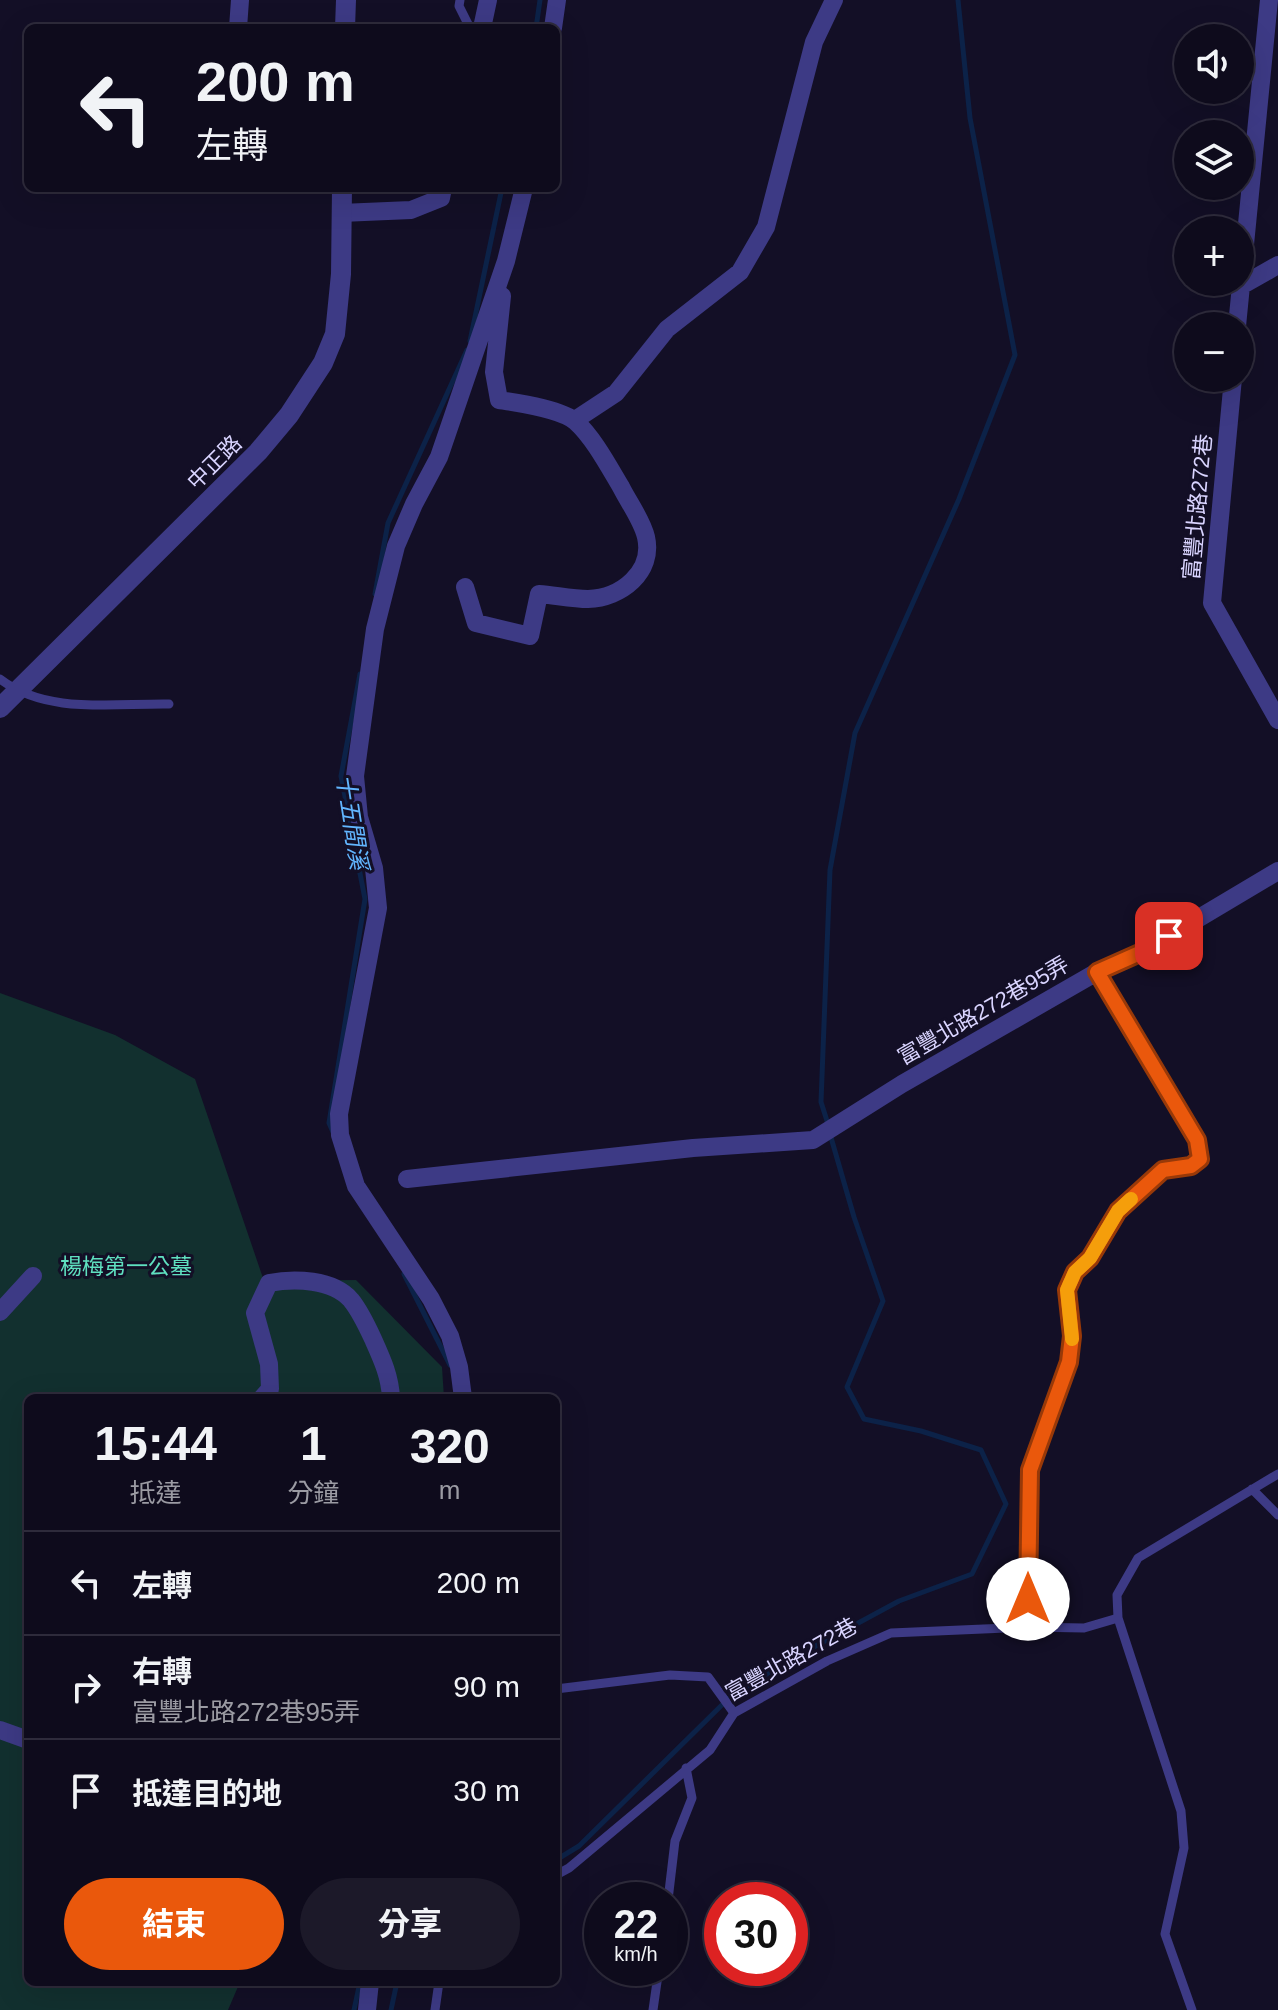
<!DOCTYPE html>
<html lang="zh-TW">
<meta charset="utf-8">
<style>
:root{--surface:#0e0b1c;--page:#1c1929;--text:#f1f3f6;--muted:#9b9ba3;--line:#2e2b3b;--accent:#ea580c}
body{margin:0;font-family:Arial,"Noto Sans TC",sans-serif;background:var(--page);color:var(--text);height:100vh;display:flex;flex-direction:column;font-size:30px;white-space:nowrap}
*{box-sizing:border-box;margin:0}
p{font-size:26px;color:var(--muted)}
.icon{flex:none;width:44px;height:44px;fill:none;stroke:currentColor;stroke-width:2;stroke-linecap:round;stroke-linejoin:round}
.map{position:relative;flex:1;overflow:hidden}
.details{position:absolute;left:24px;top:1394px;width:536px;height:592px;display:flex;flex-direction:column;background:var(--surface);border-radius:12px;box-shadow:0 8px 32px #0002,0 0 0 2px var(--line)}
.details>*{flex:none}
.guide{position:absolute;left:24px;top:24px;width:536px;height:168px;border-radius:12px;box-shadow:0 8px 32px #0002,0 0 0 2px var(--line);background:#0e0b1c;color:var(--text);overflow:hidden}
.buttons{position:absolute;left:1174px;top:24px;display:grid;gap:16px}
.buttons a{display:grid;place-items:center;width:80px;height:80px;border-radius:50%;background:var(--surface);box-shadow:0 8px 32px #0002,0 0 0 2px var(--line);font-size:40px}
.speed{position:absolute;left:584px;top:1882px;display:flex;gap:16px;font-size:40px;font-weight:700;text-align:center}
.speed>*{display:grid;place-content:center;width:104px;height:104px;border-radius:50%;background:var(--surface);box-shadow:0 8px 32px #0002,0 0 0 2px var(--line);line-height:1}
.speed small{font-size:20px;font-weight:400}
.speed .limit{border:12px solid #d22;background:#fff;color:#111}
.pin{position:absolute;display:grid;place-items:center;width:68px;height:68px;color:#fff;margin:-34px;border-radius:16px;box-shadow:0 4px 12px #0006}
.me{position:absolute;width:88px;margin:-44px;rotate:0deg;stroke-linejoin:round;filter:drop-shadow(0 0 6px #0008)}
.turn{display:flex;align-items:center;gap:28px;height:168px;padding:0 40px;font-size:36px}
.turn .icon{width:104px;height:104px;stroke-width:2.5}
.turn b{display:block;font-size:56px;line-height:68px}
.eta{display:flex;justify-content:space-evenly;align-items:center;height:136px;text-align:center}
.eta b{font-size:48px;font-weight:700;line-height:56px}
.button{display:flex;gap:16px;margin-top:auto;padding:16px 40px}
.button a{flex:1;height:92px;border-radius:48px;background:var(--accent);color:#fff;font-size:32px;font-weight:700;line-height:92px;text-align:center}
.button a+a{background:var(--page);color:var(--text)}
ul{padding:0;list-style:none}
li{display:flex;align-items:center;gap:24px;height:104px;padding:0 40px;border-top:2px solid var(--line)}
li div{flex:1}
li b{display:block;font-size:30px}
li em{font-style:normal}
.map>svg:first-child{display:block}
.green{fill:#12302f}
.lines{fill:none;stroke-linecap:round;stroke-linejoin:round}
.stream{stroke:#0c2248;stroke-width:5}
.service{stroke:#3d3a85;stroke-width:9}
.minor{stroke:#3d3a85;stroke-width:18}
.tertiary{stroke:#3d3a85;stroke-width:20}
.route-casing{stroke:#983908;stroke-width:20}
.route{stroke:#ea580c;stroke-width:14}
.slow{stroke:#f59e0b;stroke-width:14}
.labels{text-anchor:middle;stroke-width:6;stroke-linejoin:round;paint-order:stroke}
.street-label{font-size:22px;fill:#d9d4ff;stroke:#130f26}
.park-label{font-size:22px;fill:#5fe0c0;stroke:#130f26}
.water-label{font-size:24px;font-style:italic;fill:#62b6ff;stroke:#130f26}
</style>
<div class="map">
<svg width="1278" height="2010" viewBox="0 0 1278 2010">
<rect width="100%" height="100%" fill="#130f26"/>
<!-- green -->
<path class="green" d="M 0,993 L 115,1035 L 195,1079 L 264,1281 L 356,1280 L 442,1367 L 444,1398 L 28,1398 L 28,1982 L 240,1982 L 228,2010 L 0,2010 Z"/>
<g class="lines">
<!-- stream -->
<path class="stream" d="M 536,28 L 540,0
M 470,341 L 502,188
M 375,594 L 388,523 L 467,350
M 828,1124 L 821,1102 L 830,870 L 855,733 L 959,499 L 1015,355 L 970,118 L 958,0
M 333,1132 L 329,1123 L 365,899 L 341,776 L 360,674
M 404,1274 L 450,1365
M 556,1860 L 579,1846 L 731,1696 L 786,1662 L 899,1601 L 972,1574 L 1006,1504 L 981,1450 L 921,1431 L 864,1419 L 847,1387 L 883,1301 L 854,1217 L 830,1134
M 354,2010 L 360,1982
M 391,2010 L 397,1982"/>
<!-- service -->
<path class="service" d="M 460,0 L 459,6 L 470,28
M 0,679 C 47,715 113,703 169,704
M 1252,1489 L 1278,1515
M 1118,1618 L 1181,1811 L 1184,1848 L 1165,1934 L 1192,2010
M 556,1689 L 670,1675 L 708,1677 L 734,1713
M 556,1875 L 569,1868 L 710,1750 L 734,1713 L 827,1661 L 891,1633 L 1028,1627 L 1084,1628 L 1118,1618 L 1117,1595 L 1138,1558 L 1278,1474
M 668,1900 L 675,1841 L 692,1798 L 686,1768
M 435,2010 L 439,1982
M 653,2010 L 659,1968"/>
<!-- minor -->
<path class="minor" d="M 238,28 L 240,0
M 482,28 L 488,0
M 553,28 L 557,0
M 341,213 L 411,210 L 441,198 L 443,188
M 1241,286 L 1278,265
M 1237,326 L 1269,0
M 1233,378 L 1212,603 L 1278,720
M 575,420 L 616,393 L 667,329 L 740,272 L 766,227 L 814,42 L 834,0
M 465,587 L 476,623 L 530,636 L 539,594 C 554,595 572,599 588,599 C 621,598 654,572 646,537 C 642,520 629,503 621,487 C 609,467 593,437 576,422 C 562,409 518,403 499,400 L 494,372 L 502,296
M 407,1179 L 693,1148 L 813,1140 L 902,1084 L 1097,972 L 1142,952 L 1278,871
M 0,1312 L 33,1276
M 262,1398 L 270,1389 L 269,1364 L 255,1313 L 269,1283 C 294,1278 333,1279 351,1300 C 360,1311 367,1326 373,1339 C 382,1359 390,1376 391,1398
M 463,1398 L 459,1367 L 450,1336 L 431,1299 L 356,1186 L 340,1135 L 339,1114 L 378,908 L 374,868 L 359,817 L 355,776 L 375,629 L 396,546 L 414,504 L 439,457 L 506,261 L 524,188
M 1028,1627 L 1030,1470 L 1069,1362 L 1072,1336 L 1067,1290 L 1075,1272 L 1090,1258 L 1118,1211 L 1163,1170 L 1191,1166 L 1200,1159 L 1197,1140 L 1097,972
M 0,1730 L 28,1740
M 367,2010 L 370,1982"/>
<!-- tertiary -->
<path class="tertiary" d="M 345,28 L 346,0
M 0,708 L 258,452 L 289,415 L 323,363 L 335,334 L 341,274 L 342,188"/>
</g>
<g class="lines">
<defs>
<path id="route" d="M 1028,1599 L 1030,1470 L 1069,1362 L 1072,1336 L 1067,1290 L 1075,1272 L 1090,1258 L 1118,1211 L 1163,1170 L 1191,1166 L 1200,1159 L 1197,1140 L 1097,972 L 1142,952 L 1169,936"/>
</defs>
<!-- route casing -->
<use href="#route" class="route-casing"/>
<!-- route -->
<use href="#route" class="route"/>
<!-- slow -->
<path class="slow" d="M 1072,1339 L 1067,1290 L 1075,1272 L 1090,1258 L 1118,1211 L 1131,1199"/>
</g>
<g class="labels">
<!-- street labels -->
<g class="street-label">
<text transform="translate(214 462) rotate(-45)" y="8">中正路</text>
<text transform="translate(1197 507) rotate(-85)" y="8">富豐北路272巷</text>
<text transform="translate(983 1010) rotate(-30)" y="8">富豐北路272巷95弄</text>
<text transform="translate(791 1659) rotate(-29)" y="8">富豐北路272巷</text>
</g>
<!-- park labels -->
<g class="park-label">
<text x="126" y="1274">楊梅第一公墓</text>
</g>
<!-- water labels -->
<g class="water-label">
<text transform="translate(352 822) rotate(81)" y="8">十五間溪</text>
</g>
</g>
</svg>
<div class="buttons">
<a><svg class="icon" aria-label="sound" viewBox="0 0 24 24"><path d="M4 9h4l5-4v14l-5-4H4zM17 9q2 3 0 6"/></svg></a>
<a><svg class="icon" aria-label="layers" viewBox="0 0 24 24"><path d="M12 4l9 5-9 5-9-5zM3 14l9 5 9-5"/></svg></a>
<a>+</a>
<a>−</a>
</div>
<div class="speed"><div>22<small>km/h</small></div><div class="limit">30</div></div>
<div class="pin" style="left:1169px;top:936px;background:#d93025"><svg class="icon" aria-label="arrive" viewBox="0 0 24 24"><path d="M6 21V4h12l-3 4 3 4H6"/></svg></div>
<svg class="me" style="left:1028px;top:1599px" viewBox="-20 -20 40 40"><circle r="19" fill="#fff"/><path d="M0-13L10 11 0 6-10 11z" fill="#ea580c"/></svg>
<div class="guide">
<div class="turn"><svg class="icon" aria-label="left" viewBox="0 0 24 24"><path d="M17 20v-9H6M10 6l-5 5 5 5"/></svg><div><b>200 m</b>左轉</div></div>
</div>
<section class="details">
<div class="eta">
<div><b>15:44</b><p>抵達</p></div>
<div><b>1</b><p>分鐘</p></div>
<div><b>320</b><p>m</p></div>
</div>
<ul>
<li><svg class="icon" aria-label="left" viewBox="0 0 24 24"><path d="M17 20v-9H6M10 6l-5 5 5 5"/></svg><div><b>左轉</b></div><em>200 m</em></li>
<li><svg class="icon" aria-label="right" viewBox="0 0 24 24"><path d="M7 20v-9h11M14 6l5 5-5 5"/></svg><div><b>右轉</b><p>富豐北路272巷95弄</p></div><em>90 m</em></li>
<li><svg class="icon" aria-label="arrive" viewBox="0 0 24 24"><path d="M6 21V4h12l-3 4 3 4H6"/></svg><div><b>抵達目的地</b></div><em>30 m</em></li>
</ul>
<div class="button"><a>結束</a><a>分享</a></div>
</section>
</div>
